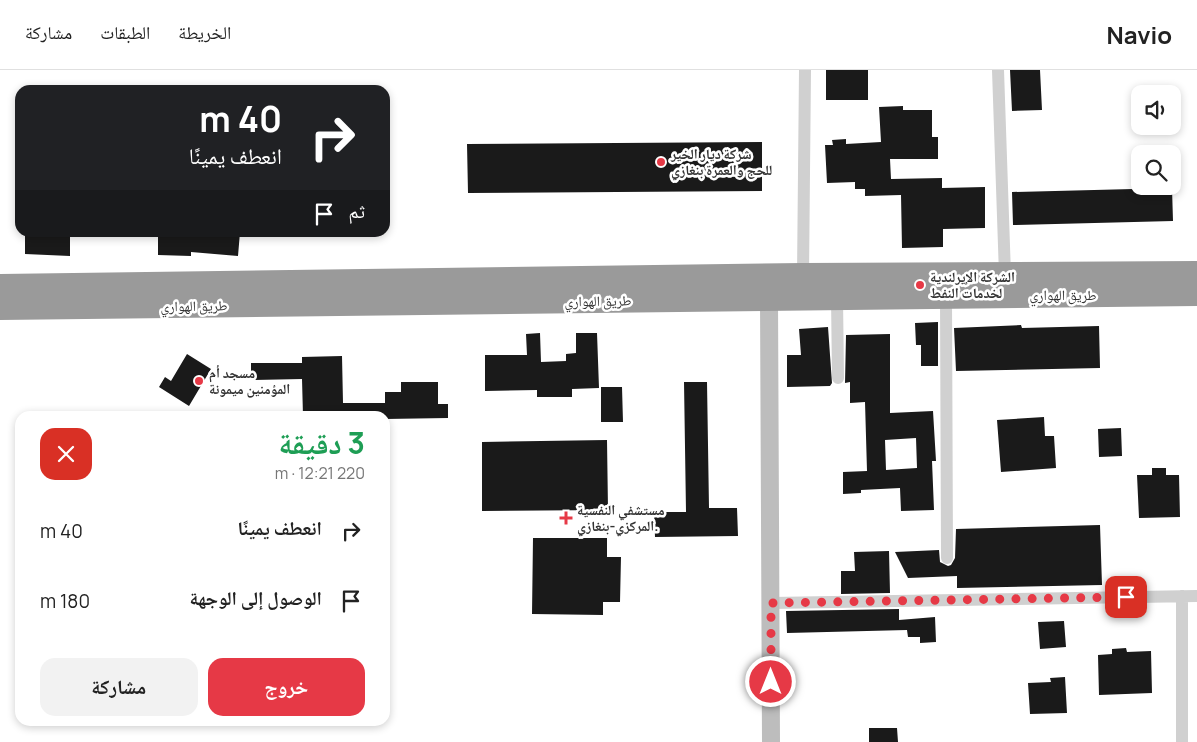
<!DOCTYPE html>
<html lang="ar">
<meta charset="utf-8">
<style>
:root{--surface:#fff;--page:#f2f2f2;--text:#222;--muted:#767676;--line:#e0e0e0;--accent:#e63946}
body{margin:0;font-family:Manrope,"Noto Naskh Arabic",sans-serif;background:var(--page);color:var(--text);direction:rtl;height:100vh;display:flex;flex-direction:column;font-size:19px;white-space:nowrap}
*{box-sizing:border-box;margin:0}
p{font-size:16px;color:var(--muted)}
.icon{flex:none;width:28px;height:28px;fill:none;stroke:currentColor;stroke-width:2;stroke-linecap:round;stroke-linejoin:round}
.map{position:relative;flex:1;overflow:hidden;direction:ltr}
.details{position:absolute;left:15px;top:341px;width:375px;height:315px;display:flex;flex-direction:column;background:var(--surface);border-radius:15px;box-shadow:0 2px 8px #0003;direction:rtl}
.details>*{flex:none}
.hud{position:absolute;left:15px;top:15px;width:375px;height:152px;border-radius:15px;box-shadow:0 2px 8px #0003;direction:rtl;background:#202124;color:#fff;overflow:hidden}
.tools{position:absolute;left:1131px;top:15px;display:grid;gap:10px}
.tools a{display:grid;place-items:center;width:50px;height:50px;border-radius:10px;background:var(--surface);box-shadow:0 2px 8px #0003;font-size:25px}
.pin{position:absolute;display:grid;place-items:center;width:42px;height:42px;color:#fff;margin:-21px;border-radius:10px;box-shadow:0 2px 8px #0006}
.me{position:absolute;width:55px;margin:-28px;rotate:0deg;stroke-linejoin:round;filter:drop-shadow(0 0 4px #0008)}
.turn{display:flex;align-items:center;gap:18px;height:105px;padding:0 25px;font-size:22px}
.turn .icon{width:65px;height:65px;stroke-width:2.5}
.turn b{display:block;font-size:35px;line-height:42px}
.then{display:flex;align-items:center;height:48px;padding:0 25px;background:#0003;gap:10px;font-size:19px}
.round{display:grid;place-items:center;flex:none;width:52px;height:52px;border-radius:15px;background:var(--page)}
.overview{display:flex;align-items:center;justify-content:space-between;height:85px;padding:0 25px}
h1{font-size:30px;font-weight:700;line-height:38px;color:#1e9e55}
.action{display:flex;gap:10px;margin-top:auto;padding:10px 25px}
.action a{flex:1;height:58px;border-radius:15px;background:var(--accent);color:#fff;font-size:20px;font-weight:700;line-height:58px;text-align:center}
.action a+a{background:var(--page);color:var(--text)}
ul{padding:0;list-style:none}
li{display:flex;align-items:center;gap:15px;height:70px;padding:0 25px}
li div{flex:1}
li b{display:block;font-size:19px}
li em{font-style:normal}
header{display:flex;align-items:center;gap:30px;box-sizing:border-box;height:70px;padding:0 25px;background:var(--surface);border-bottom:1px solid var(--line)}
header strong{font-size:24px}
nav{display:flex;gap:28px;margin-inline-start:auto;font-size:18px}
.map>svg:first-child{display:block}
.building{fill:#1a1a1a;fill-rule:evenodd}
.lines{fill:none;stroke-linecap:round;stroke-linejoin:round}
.street{stroke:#d0d0d0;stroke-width:12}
.secondary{stroke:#bdbdbd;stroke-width:18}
.highway{stroke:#9a9a9a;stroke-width:24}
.route{stroke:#e63946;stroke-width:9;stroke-dasharray:0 16.2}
.poi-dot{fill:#e63946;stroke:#fff;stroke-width:2}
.labels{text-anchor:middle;stroke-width:5;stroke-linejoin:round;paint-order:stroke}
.poi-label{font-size:14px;font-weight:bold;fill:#333;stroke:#fff;text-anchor:start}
.street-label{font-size:14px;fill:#333;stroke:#fff}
</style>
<header>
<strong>Navio</strong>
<nav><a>الخريطة</a><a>الطبقات</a><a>مشاركة</a></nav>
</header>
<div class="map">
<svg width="1197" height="672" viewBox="0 0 1197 672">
<rect width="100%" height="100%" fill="#fff"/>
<!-- building -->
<path class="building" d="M 826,0 L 868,0 L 868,30 L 826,30 Z
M 1010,0 L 1040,0 L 1042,40 L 1012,41 Z
M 903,36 L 903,40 L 932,40 L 932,67 L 938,67 L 938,89 L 890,89 L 891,109 L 942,108 L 942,118 L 985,117 L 985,158 L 943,159 L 943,177 L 902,178 L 901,125 L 865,126 L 865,119 L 855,119 L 855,112 L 827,113 L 825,75 L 833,75 L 832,70 L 846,69 L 846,74 L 881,72 L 879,37 Z
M 762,72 L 762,121 L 468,123 L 467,74 Z
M 1172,118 L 1173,151 L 1013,155 L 1012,122 Z
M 25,162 L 70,162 L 70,186 L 25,184 Z
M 158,162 L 240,162 L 238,186 L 191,182 L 191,186 L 158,185 Z
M 938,252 L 938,296 L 921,296 L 921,275 L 916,275 L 915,253 Z
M 1021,255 L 1022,258 L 1099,256 L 1100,298 L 956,301 L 954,258 Z
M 828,257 L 832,313 L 830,316 L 787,317 L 787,285 L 801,285 L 799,259 Z
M 540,263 L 541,292 L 566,291 L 566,284 L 576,283 L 576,263 L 597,263 L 599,318 L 572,319 L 572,327 L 537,327 L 537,320 L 485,321 L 485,285 L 527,285 L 526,264 Z
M 890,264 L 890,343 L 933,341 L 936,391 L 932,391 L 934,440 L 901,441 L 900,418 L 861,420 L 861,423 L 843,424 L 843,402 L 867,401 L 865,332 L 850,333 L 850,312 L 845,313 L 846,265 ZM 916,368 L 917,398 L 886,400 L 885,370 Z
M 187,284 L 211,299 L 189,336 L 159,317 L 165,307 L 171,311 Z
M 342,286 L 343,333 L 385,333 L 385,322 L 401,322 L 401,312 L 438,312 L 438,334 L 448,334 L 448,348 L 385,349 L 385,346 L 303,346 L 302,309 L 251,310 L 251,293 L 302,293 L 302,287 Z
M 684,312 L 707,312 L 709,438 L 737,438 L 738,466 L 655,467 L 654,442 L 686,442 Z
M 601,317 L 622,317 L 623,352 L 601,352 Z
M 1044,347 L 1045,366 L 1054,366 L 1056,398 L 1001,402 L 997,350 Z
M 1121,358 L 1122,386 L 1099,387 L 1098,359 Z
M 607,370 L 608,440 L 482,441 L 482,372 Z
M 1152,398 L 1166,398 L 1166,405 L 1179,405 L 1180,447 L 1139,448 L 1137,405 L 1152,405 Z
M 1100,455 L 1102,515 L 957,518 L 957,506 L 908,508 L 895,482 L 939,480 L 940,492 L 948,496 L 951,495 L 955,488 L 956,459 Z
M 533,468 L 607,468 L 607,487 L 621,487 L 620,532 L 603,532 L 603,545 L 532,544 Z
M 889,481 L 890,523 L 841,524 L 841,501 L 855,501 L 854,482 Z
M 899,539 L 899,550 L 935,547 L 936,572 L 920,573 L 920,567 L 908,567 L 907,560 L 787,563 L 786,541 Z
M 1064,551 L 1066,577 L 1040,579 L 1038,552 Z
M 1126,578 L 1127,582 L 1151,581 L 1152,623 L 1099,625 L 1098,585 L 1112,584 L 1112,579 Z
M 1065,607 L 1067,643 L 1030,644 L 1028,613 L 1051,612 L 1050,608 Z
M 869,658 L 897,658 L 898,672 L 869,672 Z"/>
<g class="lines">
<!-- street -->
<path class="street" d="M 998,0 L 1005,205
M 803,205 L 805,0
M 946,226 L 947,488
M 837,227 L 838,308
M 1182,526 L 1182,672
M 771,533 L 1197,526"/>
<!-- secondary -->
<path class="secondary" d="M 769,228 L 771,672"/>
<!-- highway -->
<path class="highway" d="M 0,216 L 803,205 L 1197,203
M 0,238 L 1197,224"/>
</g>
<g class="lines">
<!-- route -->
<path class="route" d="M 771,612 L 771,533 L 1126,527"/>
</g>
<!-- markers -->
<g class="poi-dot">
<circle cx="661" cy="92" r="5"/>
<circle cx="920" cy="215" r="5"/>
<circle cx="199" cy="311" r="5"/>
<path d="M563.5 440.5h5v5h5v5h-5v5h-5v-5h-5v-5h5z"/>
</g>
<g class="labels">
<!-- poi labels -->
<g class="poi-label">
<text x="671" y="89">شركة ديار الخير<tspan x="671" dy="16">للحج والعمرة بنغازي</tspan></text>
<text x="930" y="212">الشركة الإيرلندية<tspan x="930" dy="16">لخدمات النفط</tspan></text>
<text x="209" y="308">مسجد أم<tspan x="209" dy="16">المؤمنين ميمونة</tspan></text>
<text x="577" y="445">مستشفي النفسية<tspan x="577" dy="16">المركزي-بنغازي.</tspan></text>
</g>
<!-- street labels -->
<g class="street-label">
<text x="1063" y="230">طريق الهواري</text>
<text transform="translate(598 231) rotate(-1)" y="5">طريق الهواري</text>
<text transform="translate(194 236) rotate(-1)" y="5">طريق الهواري</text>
</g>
</g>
</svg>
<div class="tools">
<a><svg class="icon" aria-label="sound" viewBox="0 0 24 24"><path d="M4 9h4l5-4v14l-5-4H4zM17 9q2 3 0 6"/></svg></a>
<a><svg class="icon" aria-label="search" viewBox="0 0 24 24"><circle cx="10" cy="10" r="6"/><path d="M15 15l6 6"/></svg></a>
</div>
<div class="pin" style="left:1126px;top:527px;background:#d93025"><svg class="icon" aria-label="arrive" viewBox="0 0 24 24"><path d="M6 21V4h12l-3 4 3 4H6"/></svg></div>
<svg class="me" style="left:771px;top:612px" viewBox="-20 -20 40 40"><circle r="17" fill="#e63946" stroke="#fff" stroke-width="3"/><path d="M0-11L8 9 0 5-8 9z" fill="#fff"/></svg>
<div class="hud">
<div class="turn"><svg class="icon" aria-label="right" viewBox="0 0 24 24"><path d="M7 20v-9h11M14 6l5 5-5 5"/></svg><div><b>40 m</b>انعطف يمينًا</div></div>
<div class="then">ثم<svg class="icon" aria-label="arrive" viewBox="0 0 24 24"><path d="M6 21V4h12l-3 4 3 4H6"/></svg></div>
</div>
<section class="details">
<div class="overview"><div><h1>3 دقيقة</h1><p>220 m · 12:21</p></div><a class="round" style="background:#d93025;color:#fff"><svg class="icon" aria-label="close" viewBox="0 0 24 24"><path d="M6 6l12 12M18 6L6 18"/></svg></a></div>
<ul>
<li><svg class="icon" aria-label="right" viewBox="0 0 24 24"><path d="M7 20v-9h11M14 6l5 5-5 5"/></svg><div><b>انعطف يمينًا</b></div><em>40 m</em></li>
<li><svg class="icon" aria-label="arrive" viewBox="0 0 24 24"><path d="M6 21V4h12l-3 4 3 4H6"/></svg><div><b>الوصول إلى الوجهة</b></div><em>180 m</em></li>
</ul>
<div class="action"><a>خروج</a><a>مشاركة</a></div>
</section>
</div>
